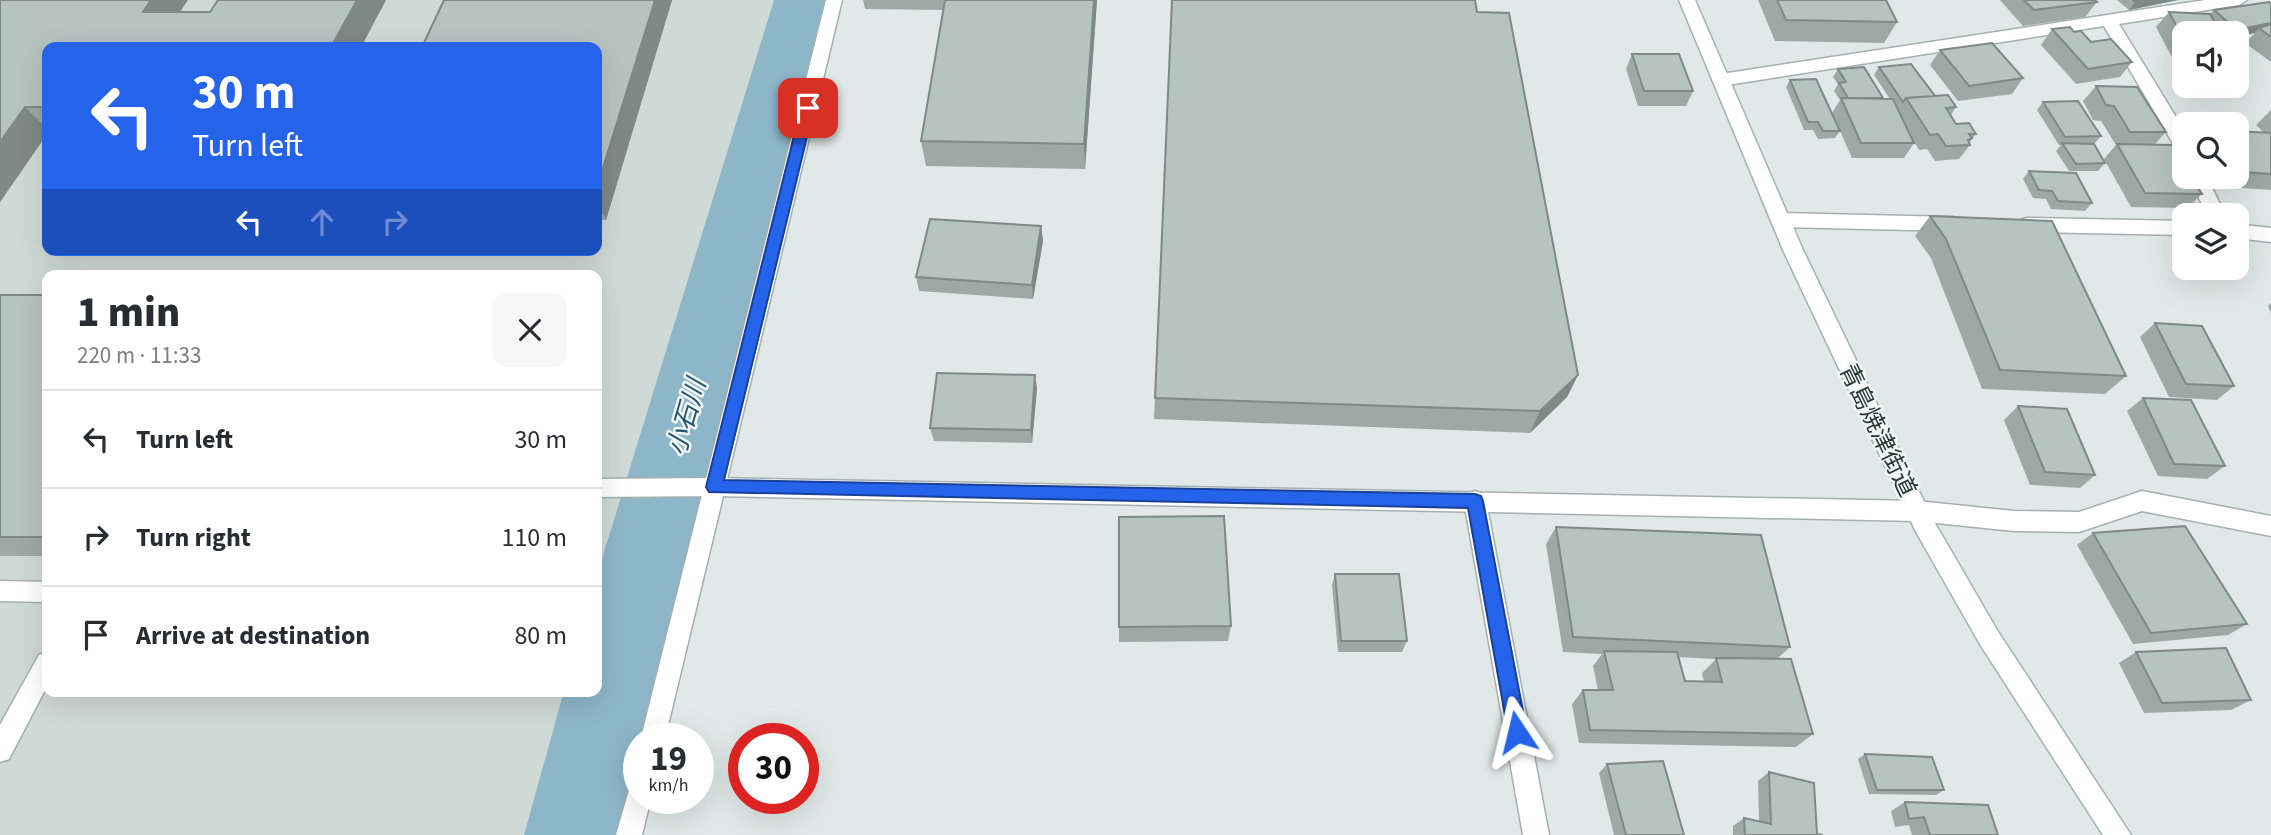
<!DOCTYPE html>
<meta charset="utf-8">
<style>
:root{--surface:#fff;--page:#f7f7f7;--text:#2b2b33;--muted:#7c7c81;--line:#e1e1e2}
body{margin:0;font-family:"Source Sans 3","Noto Sans JP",sans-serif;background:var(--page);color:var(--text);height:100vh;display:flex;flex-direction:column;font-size:26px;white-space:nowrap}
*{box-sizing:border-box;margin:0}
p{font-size:23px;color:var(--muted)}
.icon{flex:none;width:38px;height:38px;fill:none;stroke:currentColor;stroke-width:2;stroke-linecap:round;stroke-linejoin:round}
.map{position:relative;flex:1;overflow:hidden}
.side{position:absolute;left:42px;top:270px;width:560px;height:427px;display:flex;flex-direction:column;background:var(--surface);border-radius:14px;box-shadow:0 7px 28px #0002}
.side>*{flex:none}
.hud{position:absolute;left:42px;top:42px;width:560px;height:214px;border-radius:14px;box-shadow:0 7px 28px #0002;background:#2563eb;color:#fff;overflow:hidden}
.fabs{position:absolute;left:2172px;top:21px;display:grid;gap:14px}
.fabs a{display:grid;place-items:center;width:77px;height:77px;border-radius:14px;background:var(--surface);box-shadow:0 7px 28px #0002;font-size:35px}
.speed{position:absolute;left:623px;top:723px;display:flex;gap:14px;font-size:35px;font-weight:700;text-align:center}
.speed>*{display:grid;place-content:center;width:91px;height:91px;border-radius:50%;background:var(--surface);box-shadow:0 7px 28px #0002;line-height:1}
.speed small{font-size:18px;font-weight:400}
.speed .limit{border:10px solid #d22;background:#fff;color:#111}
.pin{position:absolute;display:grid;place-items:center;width:60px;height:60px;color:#fff;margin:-30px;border-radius:14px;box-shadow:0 4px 10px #0006}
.me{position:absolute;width:77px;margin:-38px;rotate:350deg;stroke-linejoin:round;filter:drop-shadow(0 0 5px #0008)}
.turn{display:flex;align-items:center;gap:24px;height:147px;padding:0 35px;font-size:32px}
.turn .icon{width:91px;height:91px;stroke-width:2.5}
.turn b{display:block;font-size:49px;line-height:60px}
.lanes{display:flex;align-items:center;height:66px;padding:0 35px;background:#0003;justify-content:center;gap:35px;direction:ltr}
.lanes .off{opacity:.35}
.round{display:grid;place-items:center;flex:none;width:74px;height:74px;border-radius:14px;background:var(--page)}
.headline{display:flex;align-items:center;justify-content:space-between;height:119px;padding:0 35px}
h1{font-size:42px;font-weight:800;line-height:52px}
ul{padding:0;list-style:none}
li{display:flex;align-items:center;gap:21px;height:98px;padding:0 35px;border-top:2px solid var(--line)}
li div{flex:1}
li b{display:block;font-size:26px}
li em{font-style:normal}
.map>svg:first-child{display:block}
.built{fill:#cfd9d6;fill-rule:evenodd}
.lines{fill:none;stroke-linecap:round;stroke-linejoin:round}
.river{fill:#8eb6c9;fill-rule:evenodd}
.service-casing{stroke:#a4b0ae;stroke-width:3}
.minor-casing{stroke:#a4b0ae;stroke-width:3}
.secondary-casing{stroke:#a1b4b0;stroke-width:3}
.service{fill:#fff;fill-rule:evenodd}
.minor{fill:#fff;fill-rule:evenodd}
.secondary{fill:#fff;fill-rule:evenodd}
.wall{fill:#9da9a5;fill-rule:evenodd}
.shaded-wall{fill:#7f8986}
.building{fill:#b6c4c0;stroke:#7f8986;stroke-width:2}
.route{fill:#2563eb;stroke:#184099;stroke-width:2}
.labels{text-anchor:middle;stroke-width:5;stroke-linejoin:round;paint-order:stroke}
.street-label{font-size:24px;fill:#233836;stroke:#f0f6f4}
.water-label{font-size:26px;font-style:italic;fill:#24546d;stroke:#f0f6f4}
</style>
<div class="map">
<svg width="2271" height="835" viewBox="0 0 2271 835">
<rect width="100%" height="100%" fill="#e0e9e7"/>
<!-- built -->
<path class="built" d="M 0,0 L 781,0 L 597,616 L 597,275 L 47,275 L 47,691 L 574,691 L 532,835 L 0,835 ZM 47,47 L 597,47 L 597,250 L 47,250 Z"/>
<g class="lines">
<!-- river -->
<path class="river" d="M 774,0 L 836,0 L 684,576 L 645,738 L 639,738 L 639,766 L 622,835 L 524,835 L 564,691 L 597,691 L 597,575 Z"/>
<defs>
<path id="service" d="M 715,478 L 1917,501 L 1925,504 L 1928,511 L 1925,518 L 1917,521 L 715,496 L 597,497 L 597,479 Z
M 0,581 L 47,582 L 47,602 L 0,601 Z
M 47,652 L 47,686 L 9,759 L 0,762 L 0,725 L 39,655 Z"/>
<path id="minor" d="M 826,0 L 842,0 L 665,738 L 641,738 Z
M 2205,0 L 2247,0 L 2239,5 L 2119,24 L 2184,130 L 2184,154 L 2178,152 L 2104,26 L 1721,86 L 1712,80 L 1721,74 Z
M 2189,177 L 2207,177 L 2225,215 L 2207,215 Z
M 1780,213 L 1953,217 L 1960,219 L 1962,224 L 1960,229 L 1953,231 L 1780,227 L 1773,225 L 1771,220 L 1773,215 Z
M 2027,218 L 2184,221 L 2184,235 L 2027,232 L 2020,230 L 2018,225 L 2020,220 Z
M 2236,224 L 2271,228 L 2271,242 L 2236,238 Z
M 1475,491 L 1483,494 L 1486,501 L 1549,835 L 1523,835 L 1464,501 L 1467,494 Z
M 2142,491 L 2271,516 L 2271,536 L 2142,511 L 2079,532 L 2014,531 L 1917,521 L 1909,518 L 1906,511 L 1909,504 L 1917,501 L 2014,511 L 2079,512 Z
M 639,783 L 639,798 L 651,798 L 642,835 L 616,835 L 630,787 Z"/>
<path id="secondary" d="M 1679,0 L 1695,0 L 1803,250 L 1932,518 L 1997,630 L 2131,835 L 2103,835 L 1981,646 L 1916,532 L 1783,250 Z"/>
</defs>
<!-- service casing -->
<use href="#service" class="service-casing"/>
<!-- minor casing -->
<use href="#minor" class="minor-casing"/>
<!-- secondary casing -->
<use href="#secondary" class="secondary-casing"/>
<!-- service -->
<use href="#service" class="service"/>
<!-- minor -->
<use href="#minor" class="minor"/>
<!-- secondary -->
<use href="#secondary" class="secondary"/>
</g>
<!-- wall -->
<path class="wall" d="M 0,0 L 180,12 L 210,12 L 218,0 L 386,0 L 361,47 L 47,47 L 47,134 L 0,202 Z
M 444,0 L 672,0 L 606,220 L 597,220 L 597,47 Z
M 863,0 L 1097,0 L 1085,169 L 926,166 L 921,141 L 944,10 L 865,9 Z
M 1758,0 L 1886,0 L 1897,22 L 1884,43 L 1775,41 Z
M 2000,0 L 2095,0 L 2097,2 L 2085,17 L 2023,26 Z
M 2117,0 L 2178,0 L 2129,10 Z
M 2271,4 L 2271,62 L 2245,43 L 2255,33 L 2236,36 L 2236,33 L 2224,33 L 2218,28 L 2184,33 L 2184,80 L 2156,27 L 2169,12 L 2210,14 L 2214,10 Z
M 2052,29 L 2074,32 L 2132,62 L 2120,77 L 2076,84 L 2041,45 Z
M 1940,50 L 2023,78 L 2012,94 L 1958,101 L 1930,65 Z
M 1632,54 L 1693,91 L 1686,106 L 1638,106 L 1626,69 Z
M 2236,61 L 2244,75 L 2236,83 Z
M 1879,67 L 1956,107 L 1951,115 L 1956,124 L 1976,134 L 1969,143 L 1970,145 L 1959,159 L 1935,161 L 1927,149 L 1919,150 L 1910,135 L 1914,143 L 1904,158 L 1852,158 L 1840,131 L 1835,138 L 1818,139 L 1813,130 L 1804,130 L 1786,87 L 1790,80 L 1832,113 L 1840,100 L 1834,91 L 1838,84 L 1833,77 L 1838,69 L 1882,99 L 1890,99 L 1874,75 Z
M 2096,86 L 2166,132 L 2154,145 L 2202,194 L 2187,208 L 2131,207 L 2104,159 L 2116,145 L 2101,121 L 2093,120 L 2083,101 Z
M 2187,86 L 2234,86 L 2230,90 L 2188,87 Z
M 2043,102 L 2101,136 L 2094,144 L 2105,163 L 2098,171 L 2069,171 L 2056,151 L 2061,145 L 2059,145 L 2037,110 Z
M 2271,110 L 2271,190 L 2227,187 L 2221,177 L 2236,177 L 2236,131 L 2264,133 L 2256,125 Z
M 2029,171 L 2092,203 L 2085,211 L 2051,209 L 2046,199 L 2033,198 L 2023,179 Z
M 1930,216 L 2126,376 L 2105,394 L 1982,389 L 1931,258 L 1915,236 Z
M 1041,226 L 1043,241 L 1033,299 L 919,291 L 916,277 Z
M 0,295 L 47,295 L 47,556 L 0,556 Z
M 2271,303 L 2271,313 L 2268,306 Z
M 2155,323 L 2234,386 L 2217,400 L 2169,397 L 2140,337 Z
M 1578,375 L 1567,397 L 1530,433 L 1154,419 L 1155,398 Z
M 1037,388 L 1032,443 L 934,441 L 930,428 Z
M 2143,398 L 2225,466 L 2207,479 L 2158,476 L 2127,411 Z
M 2018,406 L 2095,475 L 2080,488 L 2030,485 L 2004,420 Z
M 1556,527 L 1790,647 L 1777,659 L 1813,734 L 1796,747 L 1579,743 L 1572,704 L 1583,690 L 1598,690 L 1593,666 L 1602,654 L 1563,652 L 1546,544 ZM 1678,657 L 1716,659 L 1702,673 L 1704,682 L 1685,681 Z
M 2093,533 L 2247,624 L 2228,635 L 2133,644 L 2077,545 Z
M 1335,574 L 1407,641 L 1402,652 L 1338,652 L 1332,585 Z
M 1231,626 L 1228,641 L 1119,642 L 1119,627 Z
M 2136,652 L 2251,700 L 2231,710 L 2144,713 L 2119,663 Z
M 1865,754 L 1944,790 L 1936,795 L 1869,794 L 1858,759 Z
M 1607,764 L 1684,835 L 1614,835 L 1599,773 Z
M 1769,772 L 1817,834 L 1823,835 L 1733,835 L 1733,826 L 1744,818 L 1759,821 L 1758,781 Z
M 1905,802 L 1998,835 L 1912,835 L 1909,825 L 1895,827 L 1891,811 Z"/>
<!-- shaded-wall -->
<path class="shaded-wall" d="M 151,0 L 188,0 L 163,37 L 143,12 Z
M 357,0 L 386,0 L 361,47 L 331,47 Z
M 655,0 L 672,0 L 606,220 L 597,202 L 597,187 Z
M 1094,0 L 1097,0 L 1085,169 L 1084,144 Z
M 2147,0 L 2178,0 L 2129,10 L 2135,2 Z
M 2271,23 L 2271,29 L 2259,28 L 2255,33 L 2236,36 L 2236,33 L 2234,33 L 2237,30 Z
M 25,107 L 47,129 L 47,134 L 0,202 L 0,142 Z
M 1041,226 L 1043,241 L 1033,299 L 1032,285 Z
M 1035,375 L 1037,388 L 1032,443 L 1031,430 Z
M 1578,375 L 1567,397 L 1530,433 L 1540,411 Z"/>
<!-- building -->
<path class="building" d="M 0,0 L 151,0 L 143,12 L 210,12 L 218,0 L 357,0 L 331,47 L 47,47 L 47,107 L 25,107 L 0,142 Z
M 444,0 L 655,0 L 597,187 L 597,47 L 422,47 Z
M 945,0 L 1094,0 L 1084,144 L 921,141 Z
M 1172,0 L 1475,0 L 1477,12 L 1509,13 L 1578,375 L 1540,411 L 1155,398 Z
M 1777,0 L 1886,0 L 1897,22 L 1786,20 Z
M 2024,0 L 2095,0 L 2097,2 L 2034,10 Z
M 2133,0 L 2147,0 L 2135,2 Z
M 2269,2 L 2271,4 L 2271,23 L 2237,30 L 2214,10 Z
M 2169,12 L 2210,14 L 2221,33 L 2184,33 L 2184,40 Z
M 2271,24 L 2271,37 L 2259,28 Z
M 2070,27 L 2074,32 L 2081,31 L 2091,42 L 2111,39 L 2132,62 L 2088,69 L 2052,29 Z
M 1992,43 L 2023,78 L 1969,86 L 1940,50 Z
M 1632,54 L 1679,54 L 1693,91 L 1644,91 Z
M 2236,61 L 2244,75 L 2236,74 Z
M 1911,64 L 1935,96 L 1906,98 L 1903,102 L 1879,67 Z
M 1864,67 L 1883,98 L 1848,98 L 1839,83 L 1846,82 L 1838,69 Z
M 1816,79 L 1840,131 L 1823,131 L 1818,122 L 1808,122 L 1790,80 Z
M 2096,86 L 2137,87 L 2166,132 L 2130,132 L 2114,106 L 2106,105 Z
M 1948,95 L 1956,107 L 1946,108 L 1956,124 L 1969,123 L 1976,134 L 1969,134 L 1972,138 L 1968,140 L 1970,145 L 1946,146 L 1938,134 L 1930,135 L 1906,98 Z
M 1841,98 L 1893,99 L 1914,143 L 1861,143 Z
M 2078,101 L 2101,136 L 2065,137 L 2043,102 Z
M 2236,131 L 2271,133 L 2271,174 L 2242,172 L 2236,162 Z
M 2062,143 L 2094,144 L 2105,163 L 2076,164 Z
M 2117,144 L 2172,145 L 2184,165 L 2184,177 L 2191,177 L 2202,194 L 2145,193 Z
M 2029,171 L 2076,173 L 2092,203 L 2058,201 L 2052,191 L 2039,190 Z
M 1930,216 L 2052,221 L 2126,376 L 2000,370 L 1946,239 Z
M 930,219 L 1041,226 L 1032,285 L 916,277 Z
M 0,295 L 47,295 L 47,537 L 0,537 Z
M 2155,323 L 2202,326 L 2234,386 L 2186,384 Z
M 937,373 L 1035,375 L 1031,430 L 930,428 Z
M 2143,398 L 2191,400 L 2225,466 L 2174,464 Z
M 2018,406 L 2067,409 L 2095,475 L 2045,472 Z
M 1224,516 L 1231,626 L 1119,627 L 1119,517 Z
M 2185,526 L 2247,624 L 2151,633 L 2093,533 Z
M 1556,527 L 1761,535 L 1790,647 L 1573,637 Z
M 1335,574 L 1399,574 L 1407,641 L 1341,641 Z
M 2226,648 L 2251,700 L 2162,703 L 2136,652 Z
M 1604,651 L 1677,652 L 1685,681 L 1722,682 L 1716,658 L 1791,659 L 1813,734 L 1590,730 L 1583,690 L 1613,690 Z
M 1865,754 L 1932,757 L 1944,790 L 1877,790 Z
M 1663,761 L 1684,835 L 1626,835 L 1607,764 Z
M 1769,772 L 1814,783 L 1817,834 L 1823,835 L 1745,835 L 1744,818 L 1771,824 Z
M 1905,802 L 1988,805 L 1998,835 L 1930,835 L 1924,817 L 1909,819 Z"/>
<!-- route -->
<path class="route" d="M 808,104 L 814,108 L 724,480 L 1475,494 L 1481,496 L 1483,501 L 1527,732 L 1524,739 L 1517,741 L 1511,739 L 1508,732 L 1468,508 L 709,492 L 706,487 L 801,108 Z"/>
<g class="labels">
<!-- street labels -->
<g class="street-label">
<text transform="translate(1878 430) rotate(64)" y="8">青島焼津街道</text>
</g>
<!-- water labels -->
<g class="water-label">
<text transform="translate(686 417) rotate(-74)" y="9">小石川</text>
</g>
</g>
</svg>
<div class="fabs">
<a><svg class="icon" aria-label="sound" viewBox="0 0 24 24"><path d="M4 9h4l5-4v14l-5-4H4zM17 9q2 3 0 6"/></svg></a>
<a><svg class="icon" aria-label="search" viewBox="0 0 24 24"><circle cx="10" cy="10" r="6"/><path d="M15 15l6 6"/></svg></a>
<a><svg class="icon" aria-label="layers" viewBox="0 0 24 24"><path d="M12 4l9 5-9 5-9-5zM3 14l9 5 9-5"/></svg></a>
</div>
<div class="speed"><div>19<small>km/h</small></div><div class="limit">30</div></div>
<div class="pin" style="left:808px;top:108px;background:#d93025"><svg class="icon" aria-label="arrive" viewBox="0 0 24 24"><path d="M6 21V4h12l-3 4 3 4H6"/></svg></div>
<svg class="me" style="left:1517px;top:732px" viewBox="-20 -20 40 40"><path d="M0-17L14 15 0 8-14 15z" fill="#2563eb" stroke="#fff" stroke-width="4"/></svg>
<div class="hud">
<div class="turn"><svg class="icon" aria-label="left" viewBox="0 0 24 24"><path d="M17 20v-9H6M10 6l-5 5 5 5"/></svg><div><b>30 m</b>Turn left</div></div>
<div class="lanes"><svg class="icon" aria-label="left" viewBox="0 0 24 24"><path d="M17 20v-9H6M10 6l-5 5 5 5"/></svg><svg class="icon off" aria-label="ahead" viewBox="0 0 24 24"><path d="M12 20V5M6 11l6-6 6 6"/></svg><svg class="icon off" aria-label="right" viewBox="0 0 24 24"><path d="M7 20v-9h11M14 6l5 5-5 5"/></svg></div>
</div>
<section class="side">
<div class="headline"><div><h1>1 min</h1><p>220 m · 11:33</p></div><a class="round"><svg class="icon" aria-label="close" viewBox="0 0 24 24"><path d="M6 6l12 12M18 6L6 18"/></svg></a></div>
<ul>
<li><svg class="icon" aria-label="left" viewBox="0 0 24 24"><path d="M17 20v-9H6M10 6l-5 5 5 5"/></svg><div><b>Turn left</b></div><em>30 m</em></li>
<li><svg class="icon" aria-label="right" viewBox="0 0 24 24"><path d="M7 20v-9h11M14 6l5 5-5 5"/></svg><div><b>Turn right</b></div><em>110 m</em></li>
<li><svg class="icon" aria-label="arrive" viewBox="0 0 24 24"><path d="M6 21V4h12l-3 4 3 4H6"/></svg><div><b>Arrive at destination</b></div><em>80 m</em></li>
</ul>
</section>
</div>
